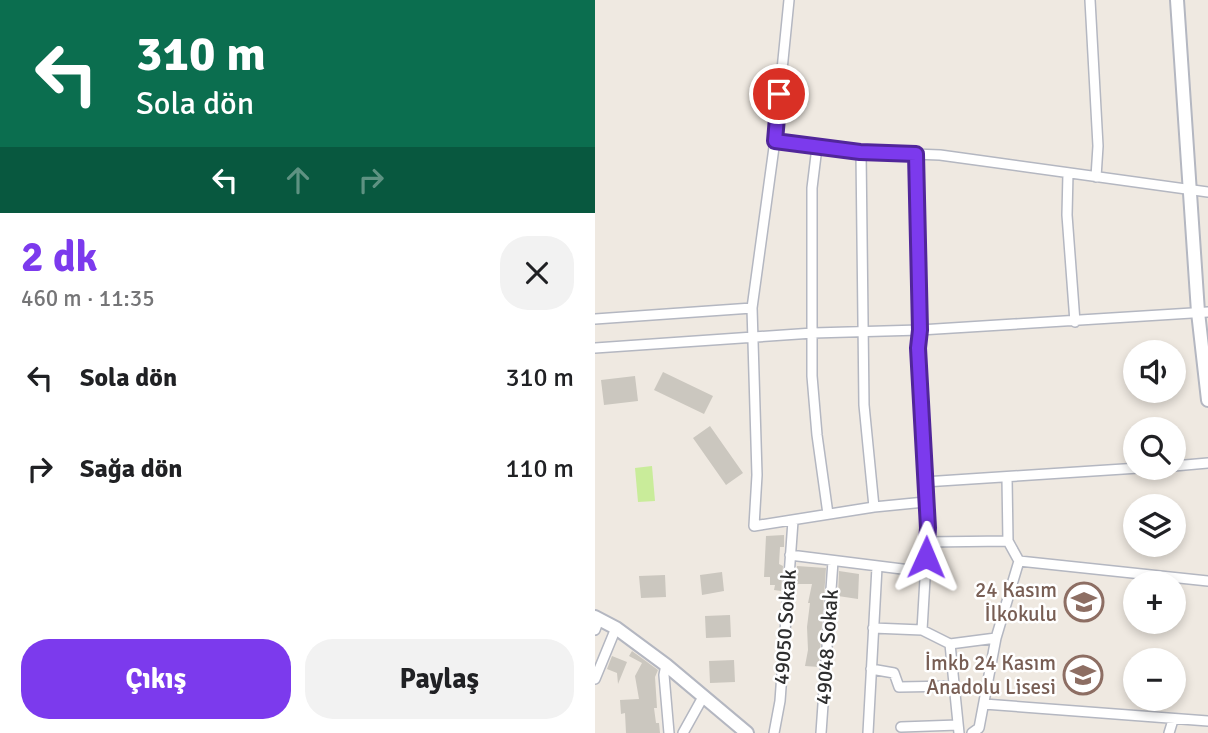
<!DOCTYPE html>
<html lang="tr">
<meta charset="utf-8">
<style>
:root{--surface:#fff;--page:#f2f2f2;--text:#202124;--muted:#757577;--accent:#7c3aed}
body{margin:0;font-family:Signika,sans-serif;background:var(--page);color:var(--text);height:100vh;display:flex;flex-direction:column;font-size:26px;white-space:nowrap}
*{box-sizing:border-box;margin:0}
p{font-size:23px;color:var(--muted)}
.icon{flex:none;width:38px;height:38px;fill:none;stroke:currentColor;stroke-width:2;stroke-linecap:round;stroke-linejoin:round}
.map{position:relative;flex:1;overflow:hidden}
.panel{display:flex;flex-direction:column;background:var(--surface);width:595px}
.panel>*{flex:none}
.guide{background:#0b6e4f;color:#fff;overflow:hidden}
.buttons{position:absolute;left:528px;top:340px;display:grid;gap:14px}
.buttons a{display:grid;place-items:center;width:63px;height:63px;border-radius:50%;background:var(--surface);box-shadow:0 4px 10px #0003;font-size:35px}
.pin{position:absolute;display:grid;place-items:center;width:60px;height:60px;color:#fff;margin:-30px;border:4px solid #fff;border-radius:50%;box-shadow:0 2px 7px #0007}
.me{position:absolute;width:77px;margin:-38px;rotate:1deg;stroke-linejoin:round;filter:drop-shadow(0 0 5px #0008)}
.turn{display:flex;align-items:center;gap:24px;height:147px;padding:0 21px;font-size:32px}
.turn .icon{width:91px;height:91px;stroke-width:2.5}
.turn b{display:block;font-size:49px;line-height:60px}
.lanes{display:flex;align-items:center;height:66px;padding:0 21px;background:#0003;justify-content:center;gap:35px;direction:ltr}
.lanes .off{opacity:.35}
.round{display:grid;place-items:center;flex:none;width:74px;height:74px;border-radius:28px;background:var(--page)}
.head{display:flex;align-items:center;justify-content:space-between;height:119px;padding:0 21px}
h1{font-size:42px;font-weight:700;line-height:52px;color:var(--accent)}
.primary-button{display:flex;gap:14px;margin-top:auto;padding:14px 21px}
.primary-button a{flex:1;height:80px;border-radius:28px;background:var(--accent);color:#fff;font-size:28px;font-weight:700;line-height:80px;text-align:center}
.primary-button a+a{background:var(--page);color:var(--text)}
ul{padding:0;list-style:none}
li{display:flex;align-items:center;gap:21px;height:91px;padding:0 21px}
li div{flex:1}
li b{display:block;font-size:26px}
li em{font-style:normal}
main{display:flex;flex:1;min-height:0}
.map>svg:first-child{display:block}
.pitch{fill:#c9ec9a}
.building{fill:#cbc7bf}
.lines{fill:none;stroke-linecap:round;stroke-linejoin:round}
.street-casing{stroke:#b4b7c1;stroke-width:12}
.secondary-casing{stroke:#b4b7c1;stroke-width:16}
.street{stroke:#fff;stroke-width:9}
.secondary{stroke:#fff;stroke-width:12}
.route-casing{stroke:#51269a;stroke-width:18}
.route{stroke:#7c3aed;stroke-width:12}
.labels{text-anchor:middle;stroke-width:5;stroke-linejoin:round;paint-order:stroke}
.education-label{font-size:21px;fill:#785e54;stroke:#fff;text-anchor:end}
.street-label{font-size:21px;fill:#2e2e2e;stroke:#fff}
</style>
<main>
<section class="panel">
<div class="guide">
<div class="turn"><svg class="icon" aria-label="left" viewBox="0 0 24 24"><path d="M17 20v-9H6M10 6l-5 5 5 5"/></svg><div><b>310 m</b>Sola dön</div></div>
<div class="lanes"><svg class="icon" aria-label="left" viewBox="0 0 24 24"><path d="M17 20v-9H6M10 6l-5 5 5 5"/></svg><svg class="icon off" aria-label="ahead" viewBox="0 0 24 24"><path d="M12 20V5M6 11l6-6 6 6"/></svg><svg class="icon off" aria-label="right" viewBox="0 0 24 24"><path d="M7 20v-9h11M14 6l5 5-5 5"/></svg></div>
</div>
<div class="head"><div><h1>2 dk</h1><p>460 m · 11:35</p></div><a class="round"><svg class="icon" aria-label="close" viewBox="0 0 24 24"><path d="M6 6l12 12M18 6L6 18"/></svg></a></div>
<ul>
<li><svg class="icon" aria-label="left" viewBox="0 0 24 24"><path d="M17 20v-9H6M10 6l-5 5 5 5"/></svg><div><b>Sola dön</b></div><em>310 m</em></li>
<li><svg class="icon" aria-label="right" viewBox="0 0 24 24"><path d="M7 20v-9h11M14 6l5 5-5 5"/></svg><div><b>Sağa dön</b></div><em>110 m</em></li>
</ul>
<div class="primary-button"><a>Çıkış</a><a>Paylaş</a></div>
</section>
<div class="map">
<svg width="613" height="733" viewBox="0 0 613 733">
<rect width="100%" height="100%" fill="#efe9e1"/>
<!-- pitch -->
<path class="pitch" d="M 57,466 L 60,501 L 43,502 L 40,468 Z"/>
<!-- building -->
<path class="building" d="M 68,372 L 118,396 L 109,414 L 59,390 Z
M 40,376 L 43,401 L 9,405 L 6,380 Z
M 115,426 L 148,473 L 131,485 L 98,438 Z
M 189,535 L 189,547 L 185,547 L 184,564 L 188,566 L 186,591 L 179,590 L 180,585 L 175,585 L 175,577 L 169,577 L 171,536 Z
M 202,566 L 231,568 L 224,667 L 210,666 L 213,650 L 212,627 L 215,603 L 213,603 L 217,584 L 200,584 Z
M 244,571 L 264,574 L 263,599 L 243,596 Z
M 127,572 L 129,591 L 107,595 L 105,575 Z
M 70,575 L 71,597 L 46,598 L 44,576 Z
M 135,615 L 136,637 L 111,638 L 110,616 Z
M 37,651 L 63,670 L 60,677 L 62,708 L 59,708 L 61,723 L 64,723 L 65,733 L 31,733 L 30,713 L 26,714 L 25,700 L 44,699 L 40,676 L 47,663 L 34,656 Z
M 17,656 L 32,662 L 23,684 L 22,673 L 12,669 Z
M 139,660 L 140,682 L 115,683 L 114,661 Z"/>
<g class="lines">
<defs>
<path id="street" d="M 194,0 L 180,140 L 157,308 L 162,475 L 159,526 L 279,507 L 330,502
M 495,0 L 503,146 L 501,177
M 180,140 L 266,152 L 345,155 L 613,192
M 222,147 L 217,188 L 217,376 L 222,435 L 233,514
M 266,152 L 269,405 L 279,507
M 321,154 L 325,330 L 323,348 L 333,528 L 327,630 L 355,644 L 364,733
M 473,173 L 472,215 L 480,322
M 0,319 L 157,308
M 0,348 L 218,333 L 325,330 L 613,312
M 579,466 L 613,463
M 412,478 L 413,541
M 329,482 L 559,467
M 332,542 L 413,541 L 424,561 L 613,581
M 195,555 L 331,572
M 278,628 L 327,630
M 0,630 L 4,619
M 355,644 L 401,638 L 424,561
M 71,665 L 69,675 L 74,733
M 276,669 L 299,673 L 304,687 L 360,686
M 0,679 L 21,628
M 389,704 L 613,721
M 306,727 L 363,725
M 88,733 L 108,697
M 179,733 L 185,701 L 198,521
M 226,733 L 238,561
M 273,733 L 282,567
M 377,733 L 384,728 L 401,638
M 574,733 L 578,720"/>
<path id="secondary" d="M 582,0 L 603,312 L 613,400
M 0,617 L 21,628 L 71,665 L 152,733"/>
</defs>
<!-- street casing -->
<use href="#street" class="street-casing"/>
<!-- secondary casing -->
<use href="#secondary" class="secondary-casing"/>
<!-- street -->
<use href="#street" class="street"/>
<!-- secondary -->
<use href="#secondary" class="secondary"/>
</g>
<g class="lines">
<defs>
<path id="route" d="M 184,94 L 180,141 L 265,152 L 321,154 L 325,330 L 323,348 L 333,528 L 331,557"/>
</defs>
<!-- route casing -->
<use href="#route" class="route-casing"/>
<!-- route -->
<use href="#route" class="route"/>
</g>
<!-- icons -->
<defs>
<symbol id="school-ring" viewBox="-11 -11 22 22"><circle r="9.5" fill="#fff" stroke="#8d6e63" stroke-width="1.5"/><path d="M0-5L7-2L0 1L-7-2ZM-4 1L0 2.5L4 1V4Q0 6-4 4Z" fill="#8d6e63"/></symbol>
</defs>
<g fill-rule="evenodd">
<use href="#school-ring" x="467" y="580" width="44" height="44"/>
<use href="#school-ring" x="466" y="653" width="44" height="44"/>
</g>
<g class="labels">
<!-- education labels -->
<g class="education-label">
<text x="462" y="597">24 Kasım<tspan x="462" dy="24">İlkokulu</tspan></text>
<text x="461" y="670">İmkb 24 Kasım<tspan x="461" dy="24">Anadolu Lisesi</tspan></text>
</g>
<!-- street labels -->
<g class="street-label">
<text transform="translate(190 627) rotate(-86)" y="7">49050 Sokak</text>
<text transform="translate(232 647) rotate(-86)" y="7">49048 Sokak</text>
</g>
</g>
</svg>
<div class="buttons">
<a><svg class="icon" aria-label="sound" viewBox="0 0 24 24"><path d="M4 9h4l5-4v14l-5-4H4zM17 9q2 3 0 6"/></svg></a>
<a><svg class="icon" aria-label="search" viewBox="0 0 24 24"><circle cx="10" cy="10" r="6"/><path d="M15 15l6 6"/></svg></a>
<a><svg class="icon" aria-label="layers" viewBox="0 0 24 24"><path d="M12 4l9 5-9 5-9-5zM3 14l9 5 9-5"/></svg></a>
<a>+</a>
<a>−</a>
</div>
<div class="pin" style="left:184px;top:94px;background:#d93025"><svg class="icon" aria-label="arrive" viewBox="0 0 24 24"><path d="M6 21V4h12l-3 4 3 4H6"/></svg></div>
<svg class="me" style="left:331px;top:557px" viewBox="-20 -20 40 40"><path d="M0-17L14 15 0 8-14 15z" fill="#7c3aed" stroke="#fff" stroke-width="4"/></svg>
</div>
</main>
